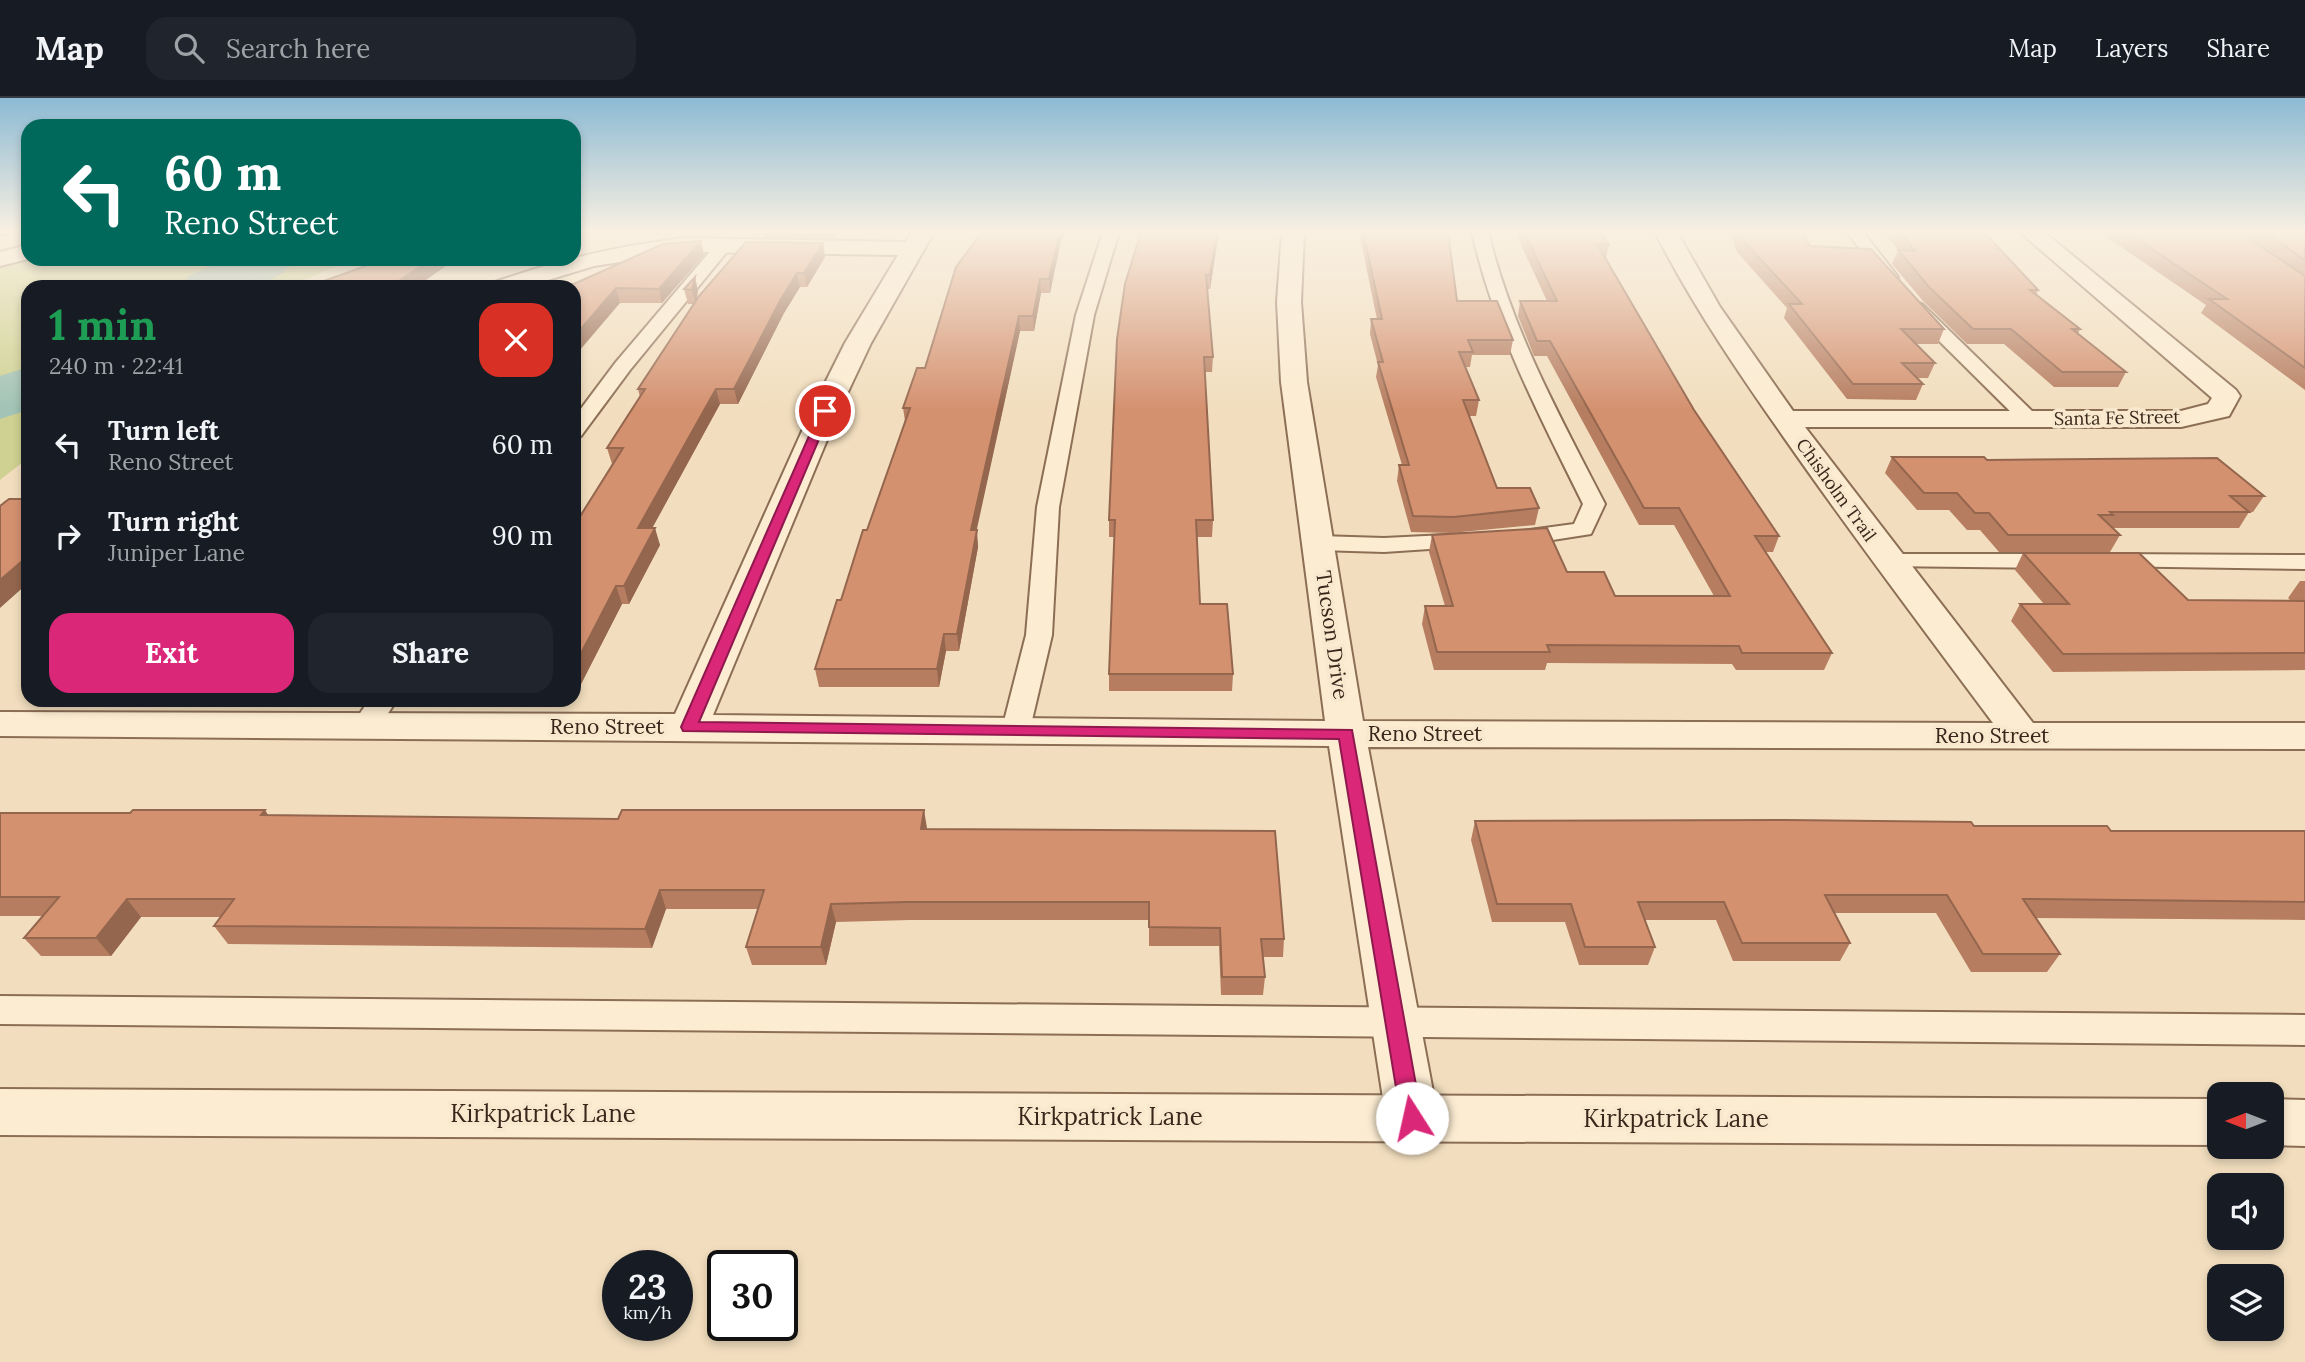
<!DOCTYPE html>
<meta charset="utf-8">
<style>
:root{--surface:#171b24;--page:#20242c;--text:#f1f3f6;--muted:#9ea1a6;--line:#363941;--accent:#db2777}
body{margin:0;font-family:Lora,serif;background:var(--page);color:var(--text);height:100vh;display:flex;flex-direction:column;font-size:26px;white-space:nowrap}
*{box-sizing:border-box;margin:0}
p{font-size:23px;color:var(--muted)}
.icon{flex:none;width:38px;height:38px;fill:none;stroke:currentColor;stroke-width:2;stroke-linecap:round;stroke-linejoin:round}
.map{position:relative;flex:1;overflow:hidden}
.panel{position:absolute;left:21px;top:182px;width:560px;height:427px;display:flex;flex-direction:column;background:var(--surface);border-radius:21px;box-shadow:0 4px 10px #0003}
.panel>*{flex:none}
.guide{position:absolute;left:21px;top:21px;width:560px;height:147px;border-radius:21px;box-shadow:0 4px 10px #0003;background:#00695c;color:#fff;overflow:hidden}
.needle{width:46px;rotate:270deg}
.fabs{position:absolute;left:2207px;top:984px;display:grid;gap:14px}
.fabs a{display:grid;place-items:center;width:77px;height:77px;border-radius:14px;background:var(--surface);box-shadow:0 4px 10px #0003;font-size:35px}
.speed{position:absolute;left:602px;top:1152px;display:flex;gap:14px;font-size:35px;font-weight:700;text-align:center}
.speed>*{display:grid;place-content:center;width:91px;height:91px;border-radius:50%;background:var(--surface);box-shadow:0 4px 10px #0003;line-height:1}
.speed small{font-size:18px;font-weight:400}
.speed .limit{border:4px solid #111;border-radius:10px;background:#fff;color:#111}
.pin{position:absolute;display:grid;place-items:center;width:60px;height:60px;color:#fff;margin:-30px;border:4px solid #fff;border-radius:50%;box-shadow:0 2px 7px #0007}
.me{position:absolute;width:77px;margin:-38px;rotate:350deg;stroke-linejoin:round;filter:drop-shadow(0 0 5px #0008)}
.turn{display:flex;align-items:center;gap:24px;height:147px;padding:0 28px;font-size:32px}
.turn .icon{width:91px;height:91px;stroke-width:2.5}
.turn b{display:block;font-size:49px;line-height:60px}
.round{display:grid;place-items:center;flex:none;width:74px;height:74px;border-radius:21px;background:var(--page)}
.headline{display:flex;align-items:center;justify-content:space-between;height:119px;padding:0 28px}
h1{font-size:42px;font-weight:700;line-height:52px;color:#1e9e55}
.button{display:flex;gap:14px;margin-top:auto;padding:14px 28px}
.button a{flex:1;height:80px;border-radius:21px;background:var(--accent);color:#fff;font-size:28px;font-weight:700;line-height:80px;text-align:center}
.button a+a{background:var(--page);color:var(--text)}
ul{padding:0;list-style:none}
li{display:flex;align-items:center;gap:21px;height:91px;padding:0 28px}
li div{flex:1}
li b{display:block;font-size:26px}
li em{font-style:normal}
header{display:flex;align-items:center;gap:42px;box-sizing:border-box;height:98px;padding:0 35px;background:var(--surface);border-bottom:2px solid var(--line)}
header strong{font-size:33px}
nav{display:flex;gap:38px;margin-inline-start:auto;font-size:24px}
.search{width:490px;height:63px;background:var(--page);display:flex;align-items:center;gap:18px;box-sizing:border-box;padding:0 24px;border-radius:21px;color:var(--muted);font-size:26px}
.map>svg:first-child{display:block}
.green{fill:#ced191}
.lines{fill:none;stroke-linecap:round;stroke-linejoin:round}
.river{fill:#a2c3b6;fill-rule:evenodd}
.service-casing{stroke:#8c6e55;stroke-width:4}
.minor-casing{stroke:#8c6e55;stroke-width:4}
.tertiary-casing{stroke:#8c6e55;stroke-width:4}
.service{fill:#fcecd2;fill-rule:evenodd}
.minor{fill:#fcecd2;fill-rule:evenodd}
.tertiary{fill:#fcecd2;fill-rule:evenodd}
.wall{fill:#b67d60}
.shaded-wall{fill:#94664e}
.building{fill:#d49170;stroke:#94664e;stroke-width:2}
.route{fill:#db2777;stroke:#8e194d;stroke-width:2}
.labels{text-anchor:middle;stroke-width:7;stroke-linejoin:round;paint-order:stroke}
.far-street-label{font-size:18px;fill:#3a271b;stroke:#f8e9ce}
.street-label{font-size:21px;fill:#3a271b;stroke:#f8e9ce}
.near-street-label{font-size:24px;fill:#3a271b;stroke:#f8e9ce}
</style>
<header>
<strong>Map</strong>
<div class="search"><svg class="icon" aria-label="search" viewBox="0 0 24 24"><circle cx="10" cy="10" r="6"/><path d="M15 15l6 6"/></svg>Search here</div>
<nav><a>Map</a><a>Layers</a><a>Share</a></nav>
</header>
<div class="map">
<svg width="2305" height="1264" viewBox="0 0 2305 1264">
<rect width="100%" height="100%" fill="#f2debe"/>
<!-- green -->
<path class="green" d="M 37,161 L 352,161 L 288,189 L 28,189 L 28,360 L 0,382 L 0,170 Z"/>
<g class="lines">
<!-- river -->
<path class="river" d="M 227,161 L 296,161 C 271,197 219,189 181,189 L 189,178 Z
M 28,269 L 28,312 L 0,321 L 0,278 Z"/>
<defs>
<path id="service" d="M 1103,134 L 1119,134 L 1094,217 L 1059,409 L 1052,537 L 1029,635 L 1025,642 L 1015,644 L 1005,642 L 1001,635 L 1026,537 L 1037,409 L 1076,217 Z
M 1472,134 L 1488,134 C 1512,232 1559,317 1605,406 L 1591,436 L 1514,448 L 1506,446 L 1502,441 L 1506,436 L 1514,434 L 1574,426 L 1583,406 C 1539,317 1494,232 1472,134 Z
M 1847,134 L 1863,134 L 1898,179 L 1896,183 L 1884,183 Z
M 724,142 L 732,147 L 730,150 L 630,272 L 581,338 L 574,340 L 574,320 L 616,264 L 718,144 Z
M 1916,205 L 1922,206 L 2036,317 L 2039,321 L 2036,325 L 2022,325 L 1910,214 L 1907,210 Z
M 1467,436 L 1475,438 L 1479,443 L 1475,448 L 1384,454 L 1319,452 L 1311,450 L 1307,445 L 1311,440 L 1319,438 L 1384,440 Z
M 1888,456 L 2057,456 L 2065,458 L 2069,463 L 2065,468 L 2057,470 L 1880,468 L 1876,463 L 1880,458 Z
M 2108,456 L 2305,457 L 2305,471 L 2100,468 L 2096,463 L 2100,458 Z
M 369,602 L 397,602 L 376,633 L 366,636 L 356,633 L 352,627 Z
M 0,898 L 2305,917 L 2305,947 L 0,926 Z"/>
<path id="minor" d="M 912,134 L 934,134 L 871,245 L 839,313 L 713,617 L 1325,623 L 1281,284 L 1277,204 L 1282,134 L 1304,134 L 1301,204 L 1307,284 L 1363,623 L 1993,625 C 1923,531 1852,437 1785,341 C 1738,274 1692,207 1655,134 L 1677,134 L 1720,209 L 1793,313 L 2181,313 L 2208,306 L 2212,300 L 2020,134 L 2044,134 L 2236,292 L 2240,298 L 2229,318 L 2181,329 L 1805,329 L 2033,625 L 2305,625 L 2305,651 L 1368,649 L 1438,1020 L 1430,1036 L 1412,1043 L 1394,1036 L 1386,1020 L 1329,648 L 0,638 L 0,614 L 675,616 L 811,313 L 845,245 L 898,157 L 687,154 L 594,168 L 525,189 L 491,189 L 495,184 C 558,162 620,147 687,140 L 906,144 Z
M 28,147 L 28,161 L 0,168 L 0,154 Z"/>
<path id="tertiary" d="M 0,991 L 2219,1001 L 2219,1047 L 0,1037 Z
M 2272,1001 L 2305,1002 L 2305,1048 L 2272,1047 Z"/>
</defs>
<!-- service casing -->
<use href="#service" class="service-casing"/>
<!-- minor casing -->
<use href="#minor" class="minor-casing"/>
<!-- tertiary casing -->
<use href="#tertiary" class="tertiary-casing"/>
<!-- service -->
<use href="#service" class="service"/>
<!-- minor -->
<use href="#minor" class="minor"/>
<!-- tertiary -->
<use href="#tertiary" class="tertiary"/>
</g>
<!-- wall -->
<path class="wall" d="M 764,134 L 839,134 L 836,140 L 764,139 Z
M 1219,134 L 1210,191 L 1207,191 L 1213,259 L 1212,274 L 1205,274 L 1213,422 L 1212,439 L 1197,439 L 1200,506 L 1233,576 L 1232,593 L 1109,593 L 1109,576 L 1114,439 L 1109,439 L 1109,422 Z
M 1359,134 L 1448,134 L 1457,203 L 1513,242 L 1510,257 L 1472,257 L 1470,269 L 1465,269 L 1479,302 L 1476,318 L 1469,318 L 1497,390 L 1539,410 L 1535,427 L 1451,435 L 1411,434 L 1397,383 L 1399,367 L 1402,367 L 1376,279 L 1378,267 L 1370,236 L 1371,221 L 1377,221 Z
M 1515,134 L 1601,134 L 1609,147 L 1606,160 L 1694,312 L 1779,438 L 1773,454 L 1766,454 L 1832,555 L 1824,572 L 1736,572 L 1732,566 L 1547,565 L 1545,572 L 1434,572 L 1422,526 L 1425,508 L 1445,508 L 1429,454 L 1432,437 L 1567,474 L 1615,498 L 1714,498 L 1674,427 L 1639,427 L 1547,258 L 1534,258 L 1518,218 L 1520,203 L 1547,203 Z
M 1730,134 L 1802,134 L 1810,148 L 1944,231 L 1938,246 L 1916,246 L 1935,265 L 1928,280 L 1917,280 L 1923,286 L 1916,302 L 1847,301 L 1784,220 L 1787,210 L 1737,154 Z
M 1884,134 L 1984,134 L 2038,192 L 2036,197 L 2080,231 L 2078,236 L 2126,274 L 2118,289 L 2054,289 L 2004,246 L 1967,246 L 1923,203 L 1892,166 L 1898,152 Z
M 2102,134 L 2305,134 L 2305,292 L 2201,215 L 2206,207 L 2108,140 Z
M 1061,142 L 1050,195 L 1041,195 L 1034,233 L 1020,233 L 976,432 L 978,449 L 959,553 L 946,553 L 939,589 L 819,589 L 815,571 L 867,432 L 905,323 L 903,310 L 925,270 Z
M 701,143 L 704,157 L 662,205 L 620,205 L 574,189 Z
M 823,145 L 825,159 L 807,189 L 800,189 L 784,215 L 738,306 L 720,306 L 652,430 L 660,447 L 629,506 L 622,506 L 580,588 L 574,588 L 574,428 L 612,366 L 607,350 L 640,299 L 638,291 L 694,206 L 688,206 L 684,191 L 695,179 L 698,193 L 696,202 Z
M 1892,359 L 1987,362 L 2264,398 L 2253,414 L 2249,414 L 2239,430 L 2113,430 L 2120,437 L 2110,454 L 1999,454 L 1980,432 L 1967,432 L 1949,412 L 1917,412 L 1885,375 Z
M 2023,455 L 2188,502 L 2291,503 L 2288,500 L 2300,483 L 2305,483 L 2305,572 L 2053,574 L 2011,523 L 2020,506 L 2044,506 L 2015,472 Z
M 0,715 L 269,718 L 927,731 L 1284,841 L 1283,859 L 1263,859 L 1265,879 L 1263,897 L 1221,897 L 1219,848 L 1149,848 L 1149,822 L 910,822 L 836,824 L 826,867 L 752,867 L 746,849 L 758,811 L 666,811 L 652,850 L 228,846 L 214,828 L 221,819 L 141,819 L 111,858 L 41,858 L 24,840 L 43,818 L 0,818 Z
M 1475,723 L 1974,728 L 2111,733 L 2305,733 L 2305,822 L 2035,820 L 2060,856 L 2047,874 L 1971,874 L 1936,815 L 1834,815 L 1850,845 L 1840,863 L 1733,863 L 1716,822 L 1645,822 L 1655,849 L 1648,867 L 1579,867 L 1565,824 L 1492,824 L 1471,742 Z"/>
<!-- shaded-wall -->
<path class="shaded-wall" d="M 0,134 L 21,134 L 0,139 Z
M 1060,134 L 1066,134 L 1061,142 L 1050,195 L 1049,181 Z
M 1217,134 L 1219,134 L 1210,191 L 1210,177 Z
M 701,143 L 704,157 L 662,205 L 659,191 Z
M 823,145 L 825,159 L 807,189 L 804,175 Z
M 431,161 L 443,161 L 446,168 L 416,189 L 390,189 Z
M 797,175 L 800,189 L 784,215 L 738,306 L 734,291 L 781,201 Z
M 695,179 L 698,193 L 696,206 L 692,192 Z
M 1040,181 L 1041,195 L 1034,233 L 1033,218 Z
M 616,190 L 620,205 L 574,259 L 574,239 Z
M 1019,218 L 1020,233 L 973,449 L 971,432 Z
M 716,291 L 720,306 L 643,447 L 638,430 Z
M 655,430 L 660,447 L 629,506 L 624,488 Z
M 977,432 L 978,449 L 959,553 L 957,536 Z
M 28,458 L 28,485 L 0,510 L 0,482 Z
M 616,488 L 622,506 L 580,588 L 574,572 L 574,569 Z
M 944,536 L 946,553 L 939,589 L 937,571 Z
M 265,712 L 276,730 L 261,717 Z
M 924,712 L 927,730 L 924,749 L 921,731 Z
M 660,792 L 666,811 L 652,850 L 645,831 Z
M 127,801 L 141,819 L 111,858 L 96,840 Z
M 831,806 L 836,824 L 826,867 L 821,849 Z"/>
<!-- building -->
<path class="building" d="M 982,134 L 1060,134 L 1049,181 L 1040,181 L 1033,218 L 1019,218 L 971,432 L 977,432 L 957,536 L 944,536 L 937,571 L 815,571 L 837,502 L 841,502 L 863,432 L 867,432 L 910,310 L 903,310 L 917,270 L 925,270 L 956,169 Z
M 1141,134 L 1217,134 L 1210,177 L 1206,177 L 1213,259 L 1204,259 L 1213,422 L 1196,422 L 1200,506 L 1227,506 L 1233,576 L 1109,576 L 1115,422 L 1109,422 L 1117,241 L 1125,186 Z
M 1363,134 L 1448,134 L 1457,203 L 1497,203 L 1513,242 L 1468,242 L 1473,254 L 1459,254 L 1479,302 L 1463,302 L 1497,390 L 1530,390 L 1539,410 L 1454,419 L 1413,418 L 1399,367 L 1409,367 L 1378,264 L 1383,264 L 1371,221 L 1382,221 Z
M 1524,134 L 1601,134 L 1609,147 L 1597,146 L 1694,312 L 1779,438 L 1755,438 L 1832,555 L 1742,555 L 1739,548 L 1547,547 L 1550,554 L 1437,554 L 1425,508 L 1453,508 L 1432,437 L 1547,430 L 1567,474 L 1604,474 L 1615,498 L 1730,498 L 1679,410 L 1644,410 L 1550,243 L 1537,243 L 1520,203 L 1557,203 Z
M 1738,134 L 1802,134 L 1810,148 L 1871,151 L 1944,231 L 1901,231 L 1935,265 L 1902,265 L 1923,286 L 1853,286 L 1789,206 L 1802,206 L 1741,140 Z
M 1900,134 L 1984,134 L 2038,192 L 2030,192 L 2080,231 L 2072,231 L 2126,274 L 2062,274 L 2011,231 L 1973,231 L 1929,189 L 1898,152 L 1915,153 Z
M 2126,134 L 2239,134 L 2305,178 L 2305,270 L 2209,201 L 2227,201 Z
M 2265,134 L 2305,134 L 2305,162 Z
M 701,143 L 659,191 L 616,190 L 574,239 L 574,189 L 567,189 L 663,146 Z
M 746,144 L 823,145 L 804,175 L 797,175 L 781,201 L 734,291 L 716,291 L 638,430 L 655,430 L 624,488 L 616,488 L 574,569 L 574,428 L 623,350 L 607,350 L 645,291 L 638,291 L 699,198 Z
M 385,161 L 431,161 L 390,189 L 307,189 Z
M 695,179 L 692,192 L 684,191 Z
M 1892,359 L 1984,359 L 1987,362 L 2217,360 L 2264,398 L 2230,398 L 2249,414 L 2110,414 L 2113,417 L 2099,417 L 2120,437 L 2008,437 L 1989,415 L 1975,415 L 1957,395 L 1924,395 Z
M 9,401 L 28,401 L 28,458 L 0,482 L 0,408 Z
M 2023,455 L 2139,455 L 2188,502 L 2305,503 L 2305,555 L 2063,556 L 2020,506 L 2069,506 Z
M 133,712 L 265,712 L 261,717 L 618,721 L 622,712 L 924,712 L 921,731 L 1275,733 L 1284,841 L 1261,841 L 1265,879 L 1222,879 L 1220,830 L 1149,829 L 1149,804 L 907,804 L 831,806 L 821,849 L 746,849 L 764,792 L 660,792 L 645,831 L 214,828 L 234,801 L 127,801 L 96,840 L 24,840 L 59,799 L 0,799 L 0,715 L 130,715 Z
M 1786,722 L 1971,724 L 1974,728 L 2107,728 L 2111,733 L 2305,733 L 2305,804 L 2023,801 L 2060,856 L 1983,856 L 1947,797 L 1825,797 L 1850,845 L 1742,845 L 1724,804 L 1638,804 L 1655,849 L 1585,849 L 1571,806 L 1497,806 L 1475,723 Z"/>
<!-- sky -->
<linearGradient id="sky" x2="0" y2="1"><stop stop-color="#8cbad4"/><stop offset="0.43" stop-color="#f9f0e2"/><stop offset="1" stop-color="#f9f0e2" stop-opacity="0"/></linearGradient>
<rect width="2305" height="311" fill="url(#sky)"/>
<!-- route -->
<path class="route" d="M 825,310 L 831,313 L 699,624 L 1352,632 L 1422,1020 L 1419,1026 L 1412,1029 L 1404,1026 L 1401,1020 L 1339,641 L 683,633 L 681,629 L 820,313 Z"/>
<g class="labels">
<!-- far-street labels -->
<g class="far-street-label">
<text transform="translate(2117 320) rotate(-1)" y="6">Santa Fe Street</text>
<text transform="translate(1836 392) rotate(54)" y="6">Chisholm Trail</text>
</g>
<!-- street labels -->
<g class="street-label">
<text transform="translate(1332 537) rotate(82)" y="7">Tucson Drive</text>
<text x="607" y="636">Reno Street</text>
<text x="1425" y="643">Reno Street</text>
<text x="1992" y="645">Reno Street</text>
</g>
<!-- near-street labels -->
<g class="near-street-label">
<text x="543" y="1024">Kirkpatrick Lane</text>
<text x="1110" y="1027">Kirkpatrick Lane</text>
<text x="1676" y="1029">Kirkpatrick Lane</text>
</g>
</g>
</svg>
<div class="fabs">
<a><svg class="needle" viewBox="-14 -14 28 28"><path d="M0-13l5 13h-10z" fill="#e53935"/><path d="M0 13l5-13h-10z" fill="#9ea1a6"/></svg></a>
<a><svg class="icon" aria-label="sound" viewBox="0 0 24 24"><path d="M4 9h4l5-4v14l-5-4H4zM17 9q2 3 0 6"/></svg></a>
<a><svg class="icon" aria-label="layers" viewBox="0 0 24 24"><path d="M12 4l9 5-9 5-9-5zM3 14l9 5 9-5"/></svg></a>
</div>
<div class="speed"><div>23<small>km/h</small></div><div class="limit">30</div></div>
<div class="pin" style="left:825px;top:313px;background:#d93025"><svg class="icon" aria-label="arrive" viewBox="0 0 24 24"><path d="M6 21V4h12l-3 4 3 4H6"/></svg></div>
<svg class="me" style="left:1412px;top:1020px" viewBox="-20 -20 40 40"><circle r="19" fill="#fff"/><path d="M0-13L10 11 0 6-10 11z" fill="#db2777"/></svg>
<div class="guide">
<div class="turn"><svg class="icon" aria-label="left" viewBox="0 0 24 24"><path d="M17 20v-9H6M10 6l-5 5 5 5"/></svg><div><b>60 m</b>Reno Street</div></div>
</div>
<section class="panel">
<div class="headline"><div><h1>1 min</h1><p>240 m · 22:41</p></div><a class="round" style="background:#d93025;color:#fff"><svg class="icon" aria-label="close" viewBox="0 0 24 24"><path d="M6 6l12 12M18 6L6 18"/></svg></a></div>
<ul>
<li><svg class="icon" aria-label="left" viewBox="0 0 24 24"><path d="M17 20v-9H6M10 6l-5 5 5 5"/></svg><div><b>Turn left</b><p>Reno Street</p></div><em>60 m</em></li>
<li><svg class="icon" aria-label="right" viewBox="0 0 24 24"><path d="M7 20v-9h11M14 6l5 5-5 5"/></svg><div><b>Turn right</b><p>Juniper Lane</p></div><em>90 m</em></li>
</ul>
<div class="button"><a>Exit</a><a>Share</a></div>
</section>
</div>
